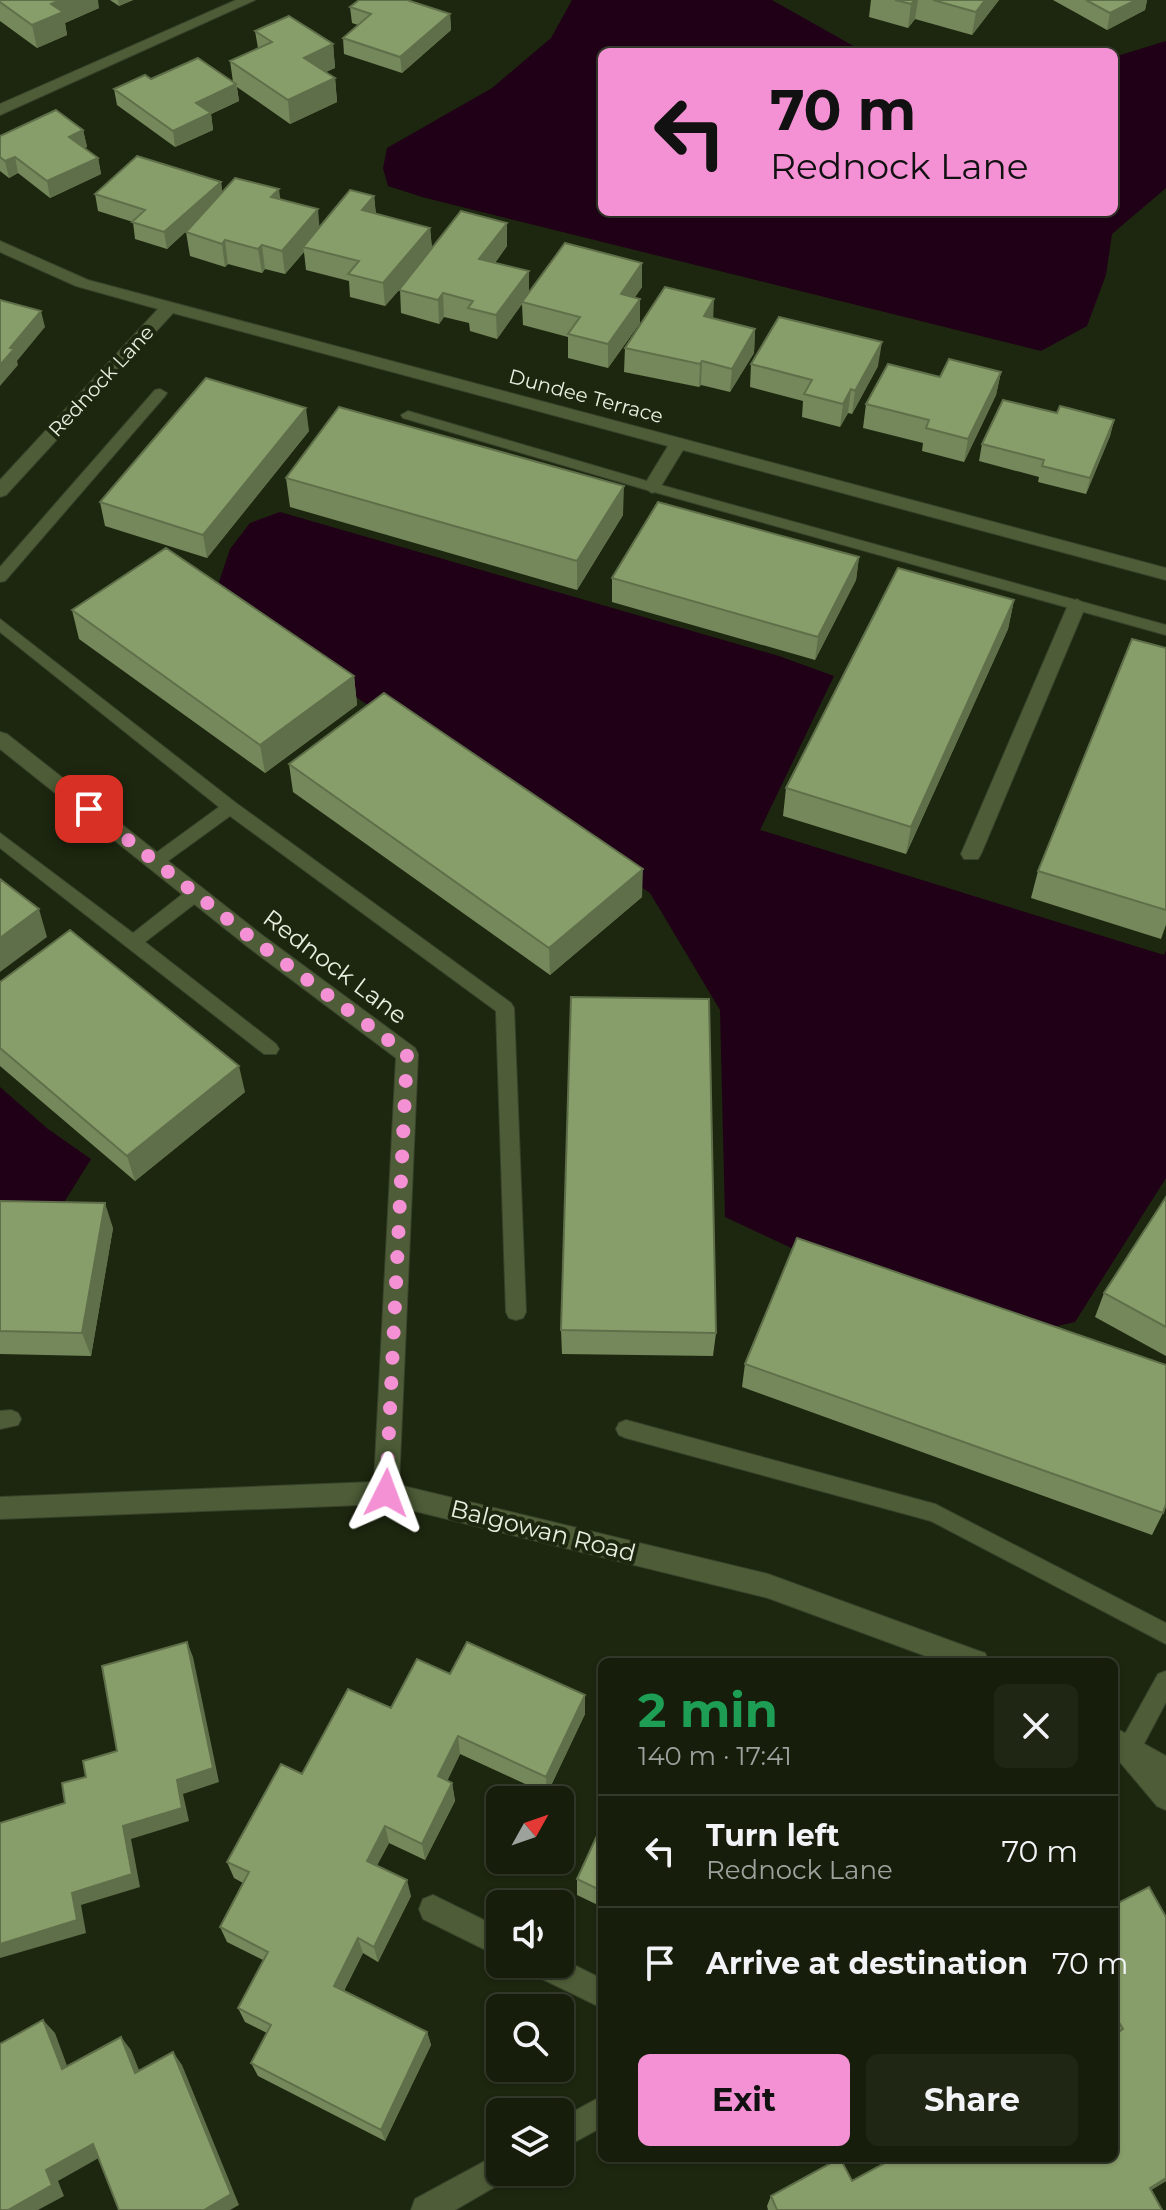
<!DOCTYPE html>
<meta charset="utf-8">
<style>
:root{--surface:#161d0b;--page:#1f2614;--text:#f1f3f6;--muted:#9ea29d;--line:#353b2c;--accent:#f491d4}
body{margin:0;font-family:Montserrat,sans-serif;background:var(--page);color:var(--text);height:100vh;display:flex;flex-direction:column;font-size:30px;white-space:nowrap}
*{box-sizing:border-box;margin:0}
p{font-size:26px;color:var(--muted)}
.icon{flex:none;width:44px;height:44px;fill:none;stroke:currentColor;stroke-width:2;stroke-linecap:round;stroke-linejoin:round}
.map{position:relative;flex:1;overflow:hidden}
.panel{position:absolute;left:598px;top:1658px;width:520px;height:504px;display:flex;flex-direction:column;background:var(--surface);border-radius:12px;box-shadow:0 2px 6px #0004,0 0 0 2px var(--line)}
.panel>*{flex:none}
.guide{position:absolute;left:598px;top:48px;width:520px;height:168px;border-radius:12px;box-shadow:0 2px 6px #0004,0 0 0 2px var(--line);background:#f491d4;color:#111;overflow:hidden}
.needle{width:52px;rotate:50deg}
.controls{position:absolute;left:486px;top:1786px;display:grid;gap:16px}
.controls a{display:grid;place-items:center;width:88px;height:88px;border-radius:12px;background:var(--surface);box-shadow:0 2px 6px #0004,0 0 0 2px var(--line);font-size:40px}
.pin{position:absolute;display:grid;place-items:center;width:68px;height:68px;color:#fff;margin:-34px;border-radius:16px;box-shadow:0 4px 12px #0006}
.me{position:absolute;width:88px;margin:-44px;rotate:3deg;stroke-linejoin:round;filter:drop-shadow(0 0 6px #0008)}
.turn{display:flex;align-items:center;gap:28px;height:168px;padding:0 40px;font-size:36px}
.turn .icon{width:104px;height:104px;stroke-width:2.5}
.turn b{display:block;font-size:56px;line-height:68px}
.round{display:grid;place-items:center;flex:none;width:84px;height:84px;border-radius:12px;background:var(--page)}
.head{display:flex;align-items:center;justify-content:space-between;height:136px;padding:0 40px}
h1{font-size:48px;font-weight:700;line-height:60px;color:#1e9e55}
.cta{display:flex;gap:16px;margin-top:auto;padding:16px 40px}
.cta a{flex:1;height:92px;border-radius:12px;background:var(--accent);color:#111;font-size:32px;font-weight:700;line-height:92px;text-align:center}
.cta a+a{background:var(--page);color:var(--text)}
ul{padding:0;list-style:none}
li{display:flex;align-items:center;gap:24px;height:112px;padding:0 40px;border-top:2px solid var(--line)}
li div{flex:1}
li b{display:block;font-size:30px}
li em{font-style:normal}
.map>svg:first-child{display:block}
.water{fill:#200017}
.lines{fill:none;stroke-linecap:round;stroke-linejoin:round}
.service-casing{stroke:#39432c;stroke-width:2}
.minor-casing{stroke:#39432c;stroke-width:2}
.service{fill:#4e5d37;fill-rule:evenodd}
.minor{fill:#4e5d37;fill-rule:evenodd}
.wall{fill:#75885b}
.shaded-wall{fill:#5f6f4a}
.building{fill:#889e6a;stroke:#5f6f4a;stroke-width:2}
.route{stroke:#f491d4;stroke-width:14;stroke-dasharray:0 25.2}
.labels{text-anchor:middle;stroke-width:8;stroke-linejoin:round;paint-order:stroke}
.far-street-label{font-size:20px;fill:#e8efe0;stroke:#1d270f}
.street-label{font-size:24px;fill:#e8efe0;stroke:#1d270f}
</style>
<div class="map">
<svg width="1166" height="2210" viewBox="0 0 1166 2210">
<rect width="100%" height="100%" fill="#1d270f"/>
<!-- water -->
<path class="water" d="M 572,0 L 772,0 L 864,52 L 602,52 L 602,212 L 1114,212 L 1114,57 L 1166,41 L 1166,188 L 1112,234 L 1106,275 L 1087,326 L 1041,351 L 422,197 L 388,186 L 383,168 L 387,148 L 492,88 L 551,38 Z
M 280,512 L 779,656 L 834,676 L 760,830 L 1164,955 L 1166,950 L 1166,1178 L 1075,1322 L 1031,1332 L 836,1269 L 725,1217 L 720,1010 L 650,893 L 299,659 L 214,597 L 230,549 L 250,523 Z
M 0,1087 L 48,1129 L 91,1159 L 60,1209 L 0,1209 Z"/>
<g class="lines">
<defs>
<path id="service" d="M 160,389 L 167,393 L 165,396 L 5,581 L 0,582 L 0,567 L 155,390 Z
M 408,411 L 657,484 L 1166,625 L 1166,635 L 647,490 L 403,418 L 401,415 Z
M 0,619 L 236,803 L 511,1003 L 514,1008 L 526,1312 L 523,1318 L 516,1320 L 509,1318 L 506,1312 L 496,1011 L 230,816 L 161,866 L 149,866 L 147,862 L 149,858 L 219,807 L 0,632 Z
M 0,833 L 133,933 L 189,889 L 201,889 L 203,894 L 201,899 L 145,942 L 276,1044 L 279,1049 L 276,1054 L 264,1054 L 0,848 Z
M 11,1410 L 18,1413 L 21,1419 L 18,1425 L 0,1429 L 0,1411 Z
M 626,1420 L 935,1504 L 1166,1623 L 1166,1644 L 931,1521 L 626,1438 L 619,1435 L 616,1429 L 619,1423 Z
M 1166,1671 L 1166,1702 L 1137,1757 L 1129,1760 L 1121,1757 L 1118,1749 L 1121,1741 L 1158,1674 Z"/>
<path id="minor" d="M 236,0 L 255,0 L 0,115 L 0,104 Z
M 0,241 L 88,280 L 1166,568 L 1166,580 L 683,450 L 658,491 L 652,493 L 643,487 L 668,446 L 173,313 L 6,495 L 0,497 L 0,480 L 158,309 L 76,286 L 0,252 Z
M 1077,599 L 1086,605 L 981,854 L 978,859 L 964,859 L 961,854 L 1068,605 Z
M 0,732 L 7,734 L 262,935 L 415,1048 L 418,1054 L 399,1485 L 768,1574 L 976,1650 L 985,1653 L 989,1662 L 942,1662 L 768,1598 L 386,1504 L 0,1519 L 0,1497 L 374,1482 L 396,1058 L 248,947 L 0,749 Z
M 1114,1727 L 1166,1756 L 1166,1810 L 1157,1806 L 1114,1755 Z
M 433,1895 L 500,1928 L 500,1957 L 423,1919 L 419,1909 L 423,1899 Z
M 560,1958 L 602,1979 L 602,2008 L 532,1974 L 528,1964 L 560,1964 Z
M 602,2096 L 602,2127 L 560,2150 L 560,2119 Z
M 500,2153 L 500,2172 L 513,2172 L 510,2178 L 455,2210 L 411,2210 L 415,2199 Z"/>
</defs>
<!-- service casing -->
<use href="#service" class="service-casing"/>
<!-- minor casing -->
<use href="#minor" class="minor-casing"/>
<!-- service -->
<use href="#service" class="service"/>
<!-- minor -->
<use href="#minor" class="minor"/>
</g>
<!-- wall -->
<path class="wall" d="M 0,0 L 99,8 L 65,23 L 67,35 L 37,48 L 0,21 Z
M 110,0 L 133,0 L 119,6 Z
M 871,0 L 999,0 L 972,35 L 915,19 L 908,28 L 869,17 Z
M 1053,0 L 1147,0 L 1145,10 L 1107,30 Z
M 350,7 L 450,14 L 451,30 L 402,73 L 344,54 L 343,38 L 358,25 L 352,23 Z
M 255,31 L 333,44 L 335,68 L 325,72 L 335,78 L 337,102 L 290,124 L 237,87 L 239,101 L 211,114 L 213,130 L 175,147 L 117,105 L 114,89 L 151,79 L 233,82 L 230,61 L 258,48 Z
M 83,130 L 87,147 L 84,148 L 98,158 L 101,174 L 50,198 L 18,173 L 9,178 L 0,171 L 0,136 Z
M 221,182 L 222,192 L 280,199 L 319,227 L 374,196 L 376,214 L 430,228 L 432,248 L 507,223 L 507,246 L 495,263 L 529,271 L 529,292 L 642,263 L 642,287 L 635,297 L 640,323 L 608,368 L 568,358 L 568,337 L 523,325 L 522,304 L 497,339 L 470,331 L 469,323 L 444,317 L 439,324 L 401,313 L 400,289 L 385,306 L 350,297 L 349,281 L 306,270 L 304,252 L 285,274 L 265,269 L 262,273 L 228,264 L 225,267 L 190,256 L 186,232 L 189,228 L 167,249 L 135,239 L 133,222 L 98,211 L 95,194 Z
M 713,319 L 755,329 L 754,353 L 730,392 L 701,385 L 699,387 L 624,372 L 625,348 Z
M 751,364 L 878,366 L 852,414 L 848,413 L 840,427 L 802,417 L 803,401 L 750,387 Z
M 1001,372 L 996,395 L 964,462 L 922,451 L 923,443 L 863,428 L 866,404 L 940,377 Z
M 1057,413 L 1114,420 L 1110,436 L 1086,494 L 1038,482 L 1039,477 L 979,461 L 982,444 Z
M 309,431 L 207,558 L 105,526 L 100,502 Z
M 286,478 L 623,515 L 577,590 L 290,507 Z
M 859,557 L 856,580 L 815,660 L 612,602 L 612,578 Z
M 1014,600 L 1008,629 L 906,854 L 783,816 L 786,788 Z
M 72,610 L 354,676 L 357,705 L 265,773 L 79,639 Z
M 1166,648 L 1166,925 L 1161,939 L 1031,898 L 1038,871 Z
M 289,764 L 642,897 L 550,975 L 293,792 Z
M 0,982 L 245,1092 L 135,1181 L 0,1066 Z
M 1166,1197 L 1166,1356 L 1095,1317 L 1104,1293 Z
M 0,1201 L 113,1228 L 91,1356 L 0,1354 Z
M 561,1330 L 716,1333 L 713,1356 L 562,1354 Z
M 745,1364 L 1163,1513 L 1152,1535 L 742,1387 Z
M 450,1674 L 585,1714 L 547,1794 L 460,1754 L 447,1781 L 452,1783 L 455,1801 L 425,1860 L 389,1843 L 377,1865 L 411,1896 L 378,1962 L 363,1953 L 344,1991 L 427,2032 L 431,2045 L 385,2141 L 258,2076 L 251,2063 L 267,2033 L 245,2022 L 238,2008 L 263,1960 L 227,1942 L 220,1927 L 243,1883 L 234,1878 L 227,1862 L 302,1774 L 391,1708 Z
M 602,1825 L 602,1907 L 577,1895 L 577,1879 Z
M 1114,1905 L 1166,1917 L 1166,2181 L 1151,2190 L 1162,2210 L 768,2210 L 767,2206 L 771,2196 L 852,2181 L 1114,2158 Z"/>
<!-- shaded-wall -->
<path class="shaded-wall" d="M 60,0 L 98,0 L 99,8 L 65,23 L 67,35 L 37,48 L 32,25 L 51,4 Z
M 118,0 L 133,0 L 119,6 Z
M 915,0 L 918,0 L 915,19 L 908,28 L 911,4 Z
M 985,0 L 999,0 L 972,35 L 976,12 Z
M 1136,0 L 1147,0 L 1145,10 L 1107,30 L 1110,13 Z
M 450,14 L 451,30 L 402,73 L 400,57 Z
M 333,44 L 335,68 L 307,81 L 304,58 Z
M 335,78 L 337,102 L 290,124 L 288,100 Z
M 236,84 L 239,101 L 211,114 L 213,130 L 175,147 L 173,131 L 196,103 Z
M 83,130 L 87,147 L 73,153 L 69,137 Z
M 15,157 L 18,173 L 9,178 L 5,161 Z
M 98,158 L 101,174 L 50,198 L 47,181 Z
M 221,182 L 223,198 L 167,249 L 164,232 Z
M 279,189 L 282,212 L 271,197 Z
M 374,196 L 376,219 L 362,210 Z
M 318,209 L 320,233 L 303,247 L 304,252 L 285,274 L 282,251 Z
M 507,223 L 507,246 L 480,282 L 479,259 Z
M 430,228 L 432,251 L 385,306 L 383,283 Z
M 225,240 L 228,264 L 225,267 L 222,244 Z
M 262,245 L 265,269 L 262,273 L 258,249 Z
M 642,263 L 642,287 L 621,317 L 621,294 Z
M 529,271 L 529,295 L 522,302 L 522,304 L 497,339 L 496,315 Z
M 443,293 L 444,317 L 439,324 L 438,300 Z
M 640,299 L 640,323 L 608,368 L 608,344 Z
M 714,299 L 713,322 L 704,316 Z
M 41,311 L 45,327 L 17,361 L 18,365 L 0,386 L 0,365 L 10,348 Z
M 755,329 L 754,353 L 730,392 L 732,369 Z
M 882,342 L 878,366 L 852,414 L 855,391 Z
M 702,361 L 701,385 L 699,387 L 700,364 Z
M 1001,372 L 996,395 L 964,462 L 968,439 Z
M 851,389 L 848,413 L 840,427 L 843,404 Z
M 306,408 L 309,431 L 207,558 L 203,535 Z
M 1114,420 L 1110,436 L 1086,494 L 1090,478 Z
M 624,486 L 623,515 L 577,590 L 577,561 Z
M 859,557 L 856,580 L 815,660 L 818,637 Z
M 1014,600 L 1008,629 L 906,854 L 911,827 Z
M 354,676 L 357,705 L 265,773 L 260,745 Z
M 643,869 L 642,897 L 550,975 L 549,948 Z
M 39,909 L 47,937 L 0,972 L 0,938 Z
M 239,1066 L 245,1092 L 135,1181 L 127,1156 Z
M 105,1203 L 113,1228 L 91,1356 L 82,1333 Z
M 187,1642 L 193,1657 L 219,1782 L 183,1794 L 189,1821 L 131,1839 L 140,1887 L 81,1905 L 86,1933 L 0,1958 L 0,1944 L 72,1893 L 123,1826 L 177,1780 Z
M 585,1695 L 585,1714 L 547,1794 L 546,1777 Z
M 458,1736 L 460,1754 L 441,1794 L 438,1776 Z
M 452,1783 L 455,1801 L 425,1860 L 422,1844 Z
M 385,1826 L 389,1843 L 371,1877 L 367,1861 Z
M 407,1880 L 411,1896 L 378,1962 L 374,1947 Z
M 358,1938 L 363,1953 L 339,2000 L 334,1986 Z
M 43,2020 L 55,2033 L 73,2082 L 62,2069 Z
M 427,2032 L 431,2045 L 385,2141 L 381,2130 Z
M 121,2037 L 131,2050 L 145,2085 L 135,2073 Z
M 173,2052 L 182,2065 L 239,2205 L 230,2210 L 204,2210 Z
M 93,2144 L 104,2155 L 58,2181 L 64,2196 L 38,2210 L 8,2210 L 46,2170 Z
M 1166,2178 L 1166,2181 L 1138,2198 L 1150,2188 Z"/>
<!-- building -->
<path class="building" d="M 0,0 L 60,0 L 51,4 L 63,12 L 32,25 L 0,2 Z
M 359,0 L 407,0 L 450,14 L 400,57 L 343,38 L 371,14 L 350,7 Z
M 895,0 L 915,0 L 911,4 Z
M 933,0 L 985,0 L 976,12 Z
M 1086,0 L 1136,0 L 1110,13 Z
M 289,16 L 333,44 L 304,58 L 335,78 L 288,100 L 230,61 L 272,42 L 255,31 Z
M 198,58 L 236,84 L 196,103 L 211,113 L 173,131 L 114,89 L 145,75 L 151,79 Z
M 56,110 L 83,130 L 69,137 L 98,158 L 47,181 L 15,157 L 5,161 L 0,157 L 0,136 Z
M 137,156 L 221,182 L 164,232 L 132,222 L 145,210 L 95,194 Z
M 235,178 L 279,189 L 271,197 L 318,209 L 282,251 L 262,245 L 258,249 L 225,240 L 222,244 L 186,232 Z
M 350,190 L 374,196 L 362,210 L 430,228 L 383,283 L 348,274 L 359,261 L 303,247 Z
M 461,211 L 507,223 L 479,259 L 529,271 L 496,315 L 468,308 L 473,301 L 443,293 L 438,300 L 399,290 Z
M 565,243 L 642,263 L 621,294 L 640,299 L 608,344 L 568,334 L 580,317 L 522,302 Z
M 665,287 L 714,299 L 704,316 L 755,329 L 732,369 L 702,361 L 700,364 L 625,348 Z
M 0,300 L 41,311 L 10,348 L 14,349 L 0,365 Z
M 779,317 L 882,342 L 855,391 L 851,389 L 843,404 L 804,394 L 812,380 L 751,364 Z
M 949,359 L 1001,372 L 968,439 L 926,428 L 929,420 L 866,404 L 888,364 L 940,377 Z
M 206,378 L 306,408 L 203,535 L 100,502 Z
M 1003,400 L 1057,413 L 1060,406 L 1114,420 L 1090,478 L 1042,466 L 1044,460 L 982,444 Z
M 339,407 L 624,486 L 577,561 L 286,478 Z
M 658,502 L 859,557 L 818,637 L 612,578 Z
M 166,548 L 354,676 L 260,745 L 72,610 Z
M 898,568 L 1014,600 L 911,827 L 786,788 Z
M 1132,639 L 1166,648 L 1166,910 L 1038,871 Z
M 384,693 L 643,869 L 549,948 L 289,764 Z
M 0,879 L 39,909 L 0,938 Z
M 70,930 L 239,1066 L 127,1156 L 0,1048 L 0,982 Z
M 571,997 L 709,999 L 716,1333 L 561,1330 Z
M 1166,1197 L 1166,1327 L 1104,1293 Z
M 0,1201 L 105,1203 L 82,1333 L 0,1331 Z
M 797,1238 L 1166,1365 L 1166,1504 L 1163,1513 L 745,1364 Z
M 187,1642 L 213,1768 L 177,1780 L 182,1808 L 123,1826 L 132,1874 L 72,1893 L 77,1920 L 0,1944 L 0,1823 L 65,1803 L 62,1783 L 86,1777 L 83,1761 L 117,1751 L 102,1666 Z
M 467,1642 L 585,1695 L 546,1777 L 458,1736 L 438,1776 L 452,1783 L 422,1844 L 385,1826 L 367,1861 L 407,1880 L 374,1947 L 358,1938 L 334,1986 L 427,2032 L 381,2130 L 251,2063 L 271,2025 L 238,2008 L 268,1952 L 220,1927 L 249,1872 L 227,1862 L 281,1764 L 302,1774 L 348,1689 L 391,1708 L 417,1659 L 450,1674 Z
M 602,1825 L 602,1891 L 577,1879 Z
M 1149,1887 L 1166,1917 L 1166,2178 L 1150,2188 L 1162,2210 L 777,2210 L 771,2196 L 840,2158 L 852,2181 L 894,2158 L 1114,2158 L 1114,2035 L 1123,2029 L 1114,2014 L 1114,1905 Z
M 43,2020 L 62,2069 L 121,2037 L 135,2073 L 173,2052 L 231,2194 L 204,2210 L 119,2210 L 93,2144 L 46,2170 L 52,2185 L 8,2210 L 0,2210 L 0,2044 Z"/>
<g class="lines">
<!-- route -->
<path class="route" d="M 89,809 L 255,941 L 407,1054 L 386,1493"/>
</g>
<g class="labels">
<!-- far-street labels -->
<g class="far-street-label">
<text transform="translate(101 381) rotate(-47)" y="7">Rednock Lane</text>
<text transform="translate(586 396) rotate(15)" y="7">Dundee Terrace</text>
</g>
<!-- street labels -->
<g class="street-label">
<text transform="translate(335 967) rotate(37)" y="8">Rednock Lane</text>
<text transform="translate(543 1531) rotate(14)" y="8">Balgowan Road</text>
</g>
</g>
</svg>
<div class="controls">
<a><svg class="needle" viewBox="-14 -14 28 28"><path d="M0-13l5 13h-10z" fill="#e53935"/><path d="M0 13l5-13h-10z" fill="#9ea29d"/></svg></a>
<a><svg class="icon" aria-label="sound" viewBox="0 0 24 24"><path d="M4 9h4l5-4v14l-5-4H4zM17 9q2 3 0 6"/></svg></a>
<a><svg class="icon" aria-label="search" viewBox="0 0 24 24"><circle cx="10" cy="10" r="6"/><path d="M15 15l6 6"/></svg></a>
<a><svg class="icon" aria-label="layers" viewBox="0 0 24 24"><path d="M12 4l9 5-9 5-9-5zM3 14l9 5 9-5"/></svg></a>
</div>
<div class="pin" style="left:89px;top:809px;background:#d93025"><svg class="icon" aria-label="arrive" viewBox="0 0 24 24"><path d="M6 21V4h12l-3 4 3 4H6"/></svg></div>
<svg class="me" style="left:386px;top:1493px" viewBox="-20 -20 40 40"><path d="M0-17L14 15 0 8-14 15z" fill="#f491d4" stroke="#fff" stroke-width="4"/></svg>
<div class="guide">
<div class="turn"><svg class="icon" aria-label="left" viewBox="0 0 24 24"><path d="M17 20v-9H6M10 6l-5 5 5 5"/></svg><div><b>70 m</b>Rednock Lane</div></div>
</div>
<section class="panel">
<div class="head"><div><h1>2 min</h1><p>140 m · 17:41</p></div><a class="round"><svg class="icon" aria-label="close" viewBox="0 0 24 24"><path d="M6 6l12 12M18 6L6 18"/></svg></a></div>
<ul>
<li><svg class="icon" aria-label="left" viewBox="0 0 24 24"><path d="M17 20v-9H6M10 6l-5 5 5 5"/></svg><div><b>Turn left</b><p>Rednock Lane</p></div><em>70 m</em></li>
<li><svg class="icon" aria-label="arrive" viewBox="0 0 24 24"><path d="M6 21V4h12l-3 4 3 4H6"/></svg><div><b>Arrive at destination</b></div><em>70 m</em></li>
</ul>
<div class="cta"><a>Exit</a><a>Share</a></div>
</section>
</div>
